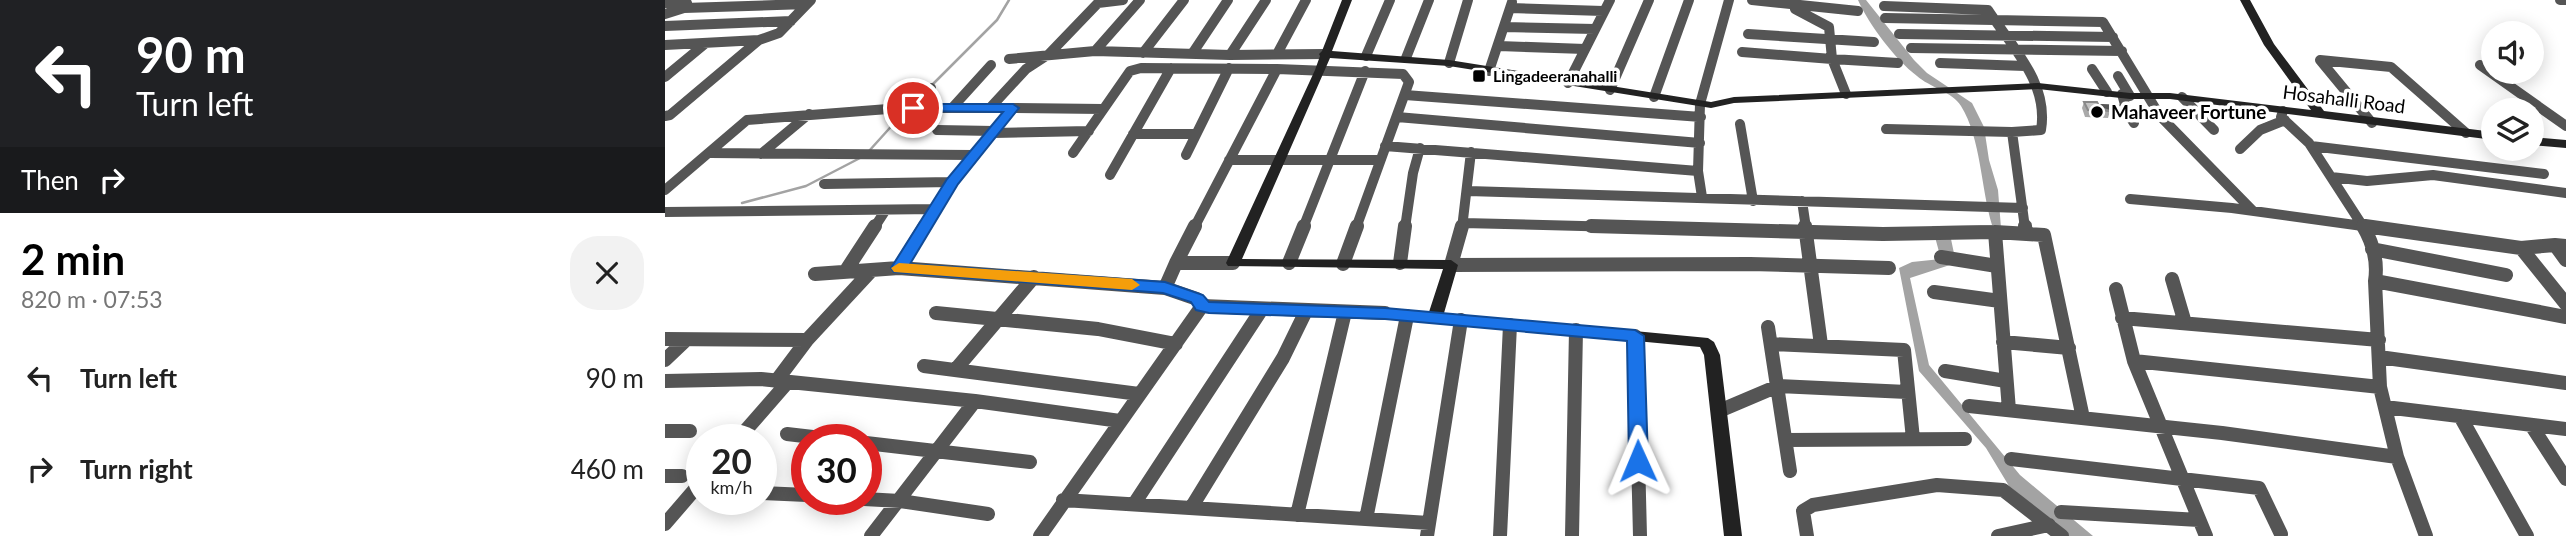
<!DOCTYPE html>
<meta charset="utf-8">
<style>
:root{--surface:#fff;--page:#f2f2f2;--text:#222;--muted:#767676;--accent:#000}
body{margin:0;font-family:Lato,sans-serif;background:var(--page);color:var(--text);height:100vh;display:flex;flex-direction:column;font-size:26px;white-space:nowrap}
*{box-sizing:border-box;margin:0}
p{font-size:23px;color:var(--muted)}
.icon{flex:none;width:38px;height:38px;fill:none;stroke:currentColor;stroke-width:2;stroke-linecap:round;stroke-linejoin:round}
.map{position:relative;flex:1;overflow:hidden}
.panel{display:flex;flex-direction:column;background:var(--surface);width:665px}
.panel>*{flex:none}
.top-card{background:#202124;color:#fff;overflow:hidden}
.buttons{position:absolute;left:1816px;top:21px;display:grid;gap:14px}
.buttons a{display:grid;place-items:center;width:63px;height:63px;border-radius:50%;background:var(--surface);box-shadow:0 4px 18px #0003;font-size:35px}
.speed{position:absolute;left:21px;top:424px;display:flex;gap:14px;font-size:35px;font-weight:700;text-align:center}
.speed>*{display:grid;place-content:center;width:91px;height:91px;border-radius:50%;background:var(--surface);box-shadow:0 4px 18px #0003;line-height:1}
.speed small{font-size:18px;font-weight:400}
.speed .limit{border:10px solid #d22;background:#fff;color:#111}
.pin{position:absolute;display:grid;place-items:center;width:60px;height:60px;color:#fff;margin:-30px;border:4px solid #fff;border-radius:50%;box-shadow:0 2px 7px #0007}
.me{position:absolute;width:77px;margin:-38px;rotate:359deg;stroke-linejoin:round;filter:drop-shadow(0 0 5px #0008)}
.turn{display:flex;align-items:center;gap:24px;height:147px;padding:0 21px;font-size:32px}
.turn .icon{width:91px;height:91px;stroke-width:2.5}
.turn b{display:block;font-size:49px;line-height:60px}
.then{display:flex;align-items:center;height:66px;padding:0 21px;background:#0003;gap:14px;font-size:26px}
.round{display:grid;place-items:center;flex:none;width:74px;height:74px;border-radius:28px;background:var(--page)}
.headline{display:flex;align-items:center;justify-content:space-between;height:119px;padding:0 21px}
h1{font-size:42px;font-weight:700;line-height:52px;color:var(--accent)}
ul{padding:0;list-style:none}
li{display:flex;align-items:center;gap:21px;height:91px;padding:0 21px}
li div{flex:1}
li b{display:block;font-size:26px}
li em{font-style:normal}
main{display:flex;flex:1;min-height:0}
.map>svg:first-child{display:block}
.water{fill:#a3a3a3}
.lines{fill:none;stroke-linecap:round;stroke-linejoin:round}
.stream{stroke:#a3a3a3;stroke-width:2.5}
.street-far1{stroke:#555;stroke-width:10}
.street{stroke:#555;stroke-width:14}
.secondary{fill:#222;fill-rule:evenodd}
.wall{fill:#a9a9a9}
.building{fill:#c4c4c4;stroke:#898989;stroke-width:2}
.route{fill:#1a73e8;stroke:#114b97;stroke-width:2}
.slow{fill:#f59e0b}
.poi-dot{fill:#000;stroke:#fff;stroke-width:2.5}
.labels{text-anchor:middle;stroke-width:7;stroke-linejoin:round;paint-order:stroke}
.far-poi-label{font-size:16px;font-weight:bold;fill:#000;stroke:#fff;text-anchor:start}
.street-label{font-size:19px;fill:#000;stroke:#fff}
.poi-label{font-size:19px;font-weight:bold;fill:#000;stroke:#fff;text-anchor:start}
</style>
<main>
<section class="panel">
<div class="top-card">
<div class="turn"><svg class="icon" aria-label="left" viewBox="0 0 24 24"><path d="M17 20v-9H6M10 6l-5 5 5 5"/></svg><div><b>90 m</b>Turn left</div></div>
<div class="then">Then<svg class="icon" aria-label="right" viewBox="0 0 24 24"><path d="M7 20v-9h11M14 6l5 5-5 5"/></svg></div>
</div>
<div class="headline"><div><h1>2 min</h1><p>820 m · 07:53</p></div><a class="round"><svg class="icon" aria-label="close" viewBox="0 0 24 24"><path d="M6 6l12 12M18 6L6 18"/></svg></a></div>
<ul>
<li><svg class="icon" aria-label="left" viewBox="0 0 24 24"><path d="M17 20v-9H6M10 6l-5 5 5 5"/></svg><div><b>Turn left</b></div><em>90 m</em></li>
<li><svg class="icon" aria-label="right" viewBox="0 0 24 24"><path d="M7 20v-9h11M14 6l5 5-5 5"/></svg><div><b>Turn right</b></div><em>460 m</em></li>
</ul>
</section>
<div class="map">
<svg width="1901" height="536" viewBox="0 0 1901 536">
<rect width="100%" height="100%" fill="#fff"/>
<!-- water -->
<path class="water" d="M 1193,0 L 1201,0 L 1249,60 L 1262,73 L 1307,103 L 1319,127 L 1324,160 L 1333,190 L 1336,228 L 1286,239 L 1291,263 L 1245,278 L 1264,365 L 1355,475 L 1428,536 L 1404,536 L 1344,486 L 1321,448 L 1254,371 L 1234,268 L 1247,262 L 1276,259 L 1267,226 L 1327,225 C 1316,189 1316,138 1296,106 C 1288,92 1264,87 1252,76 C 1230,59 1204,25 1193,0 Z"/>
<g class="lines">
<!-- stream -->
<path class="stream" d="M 267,85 L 332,20 L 344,0
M 204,151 L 241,110
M 77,203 L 141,186 L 195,158"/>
<!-- street-far1 -->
<path class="street-far1" d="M 1087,0 L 1193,11
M 1895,0 L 1901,0
M 0,3 L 22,3 L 19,8
M 1219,6 L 1323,10 C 1347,47 1384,83 1376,130 L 1347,132 L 1221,129
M 845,8 L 938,11
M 1130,9 L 1164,27 L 1167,59 L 1233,63
M 0,14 L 19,8 L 142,4
M 1220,18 L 1438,22 L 1495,116 L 1588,211
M 0,26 L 126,21
M 839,27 L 930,29
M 1083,34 L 1209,42
M 1234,34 L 1448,37
M 0,45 L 94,40
M 834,46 L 920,49
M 1246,48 L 1457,51
M 430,51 L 475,0
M 1077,52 L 1167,59 L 1181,94
M 478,53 L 519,0
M 527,54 L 563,0
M 612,54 L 641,0
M 565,55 L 601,0
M 701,56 L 725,0
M 741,58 L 764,0
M 344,59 L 430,51 L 565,55 L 659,54
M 1655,60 L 1726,67 L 1801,133
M 1655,60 L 1707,123
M 784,63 L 803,0
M 1275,63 L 1360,66
M 1815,65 L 1901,126
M 1427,69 L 1442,92
M 824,71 L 847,2
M 1453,76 L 1465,96
M 0,77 L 41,43
M 903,83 L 945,0
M 945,90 L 984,0
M 1457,94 L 1462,112 L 1469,123
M 740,95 L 1036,117
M 989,97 L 1024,0
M 1517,97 L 1549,130
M 248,108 L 266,88
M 287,108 L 326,65
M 325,108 L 361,69 L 384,54 L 433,3 L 458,0
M 348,108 L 437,109
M 1437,109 L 1461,110
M 1618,111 L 1616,117 L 1644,143 L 1699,228
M 0,116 L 5,115 L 94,40 L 114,33 L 146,0
M 732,117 L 1035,143
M 1075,124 L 1088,201
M 272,130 L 329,131
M 1347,132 L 1360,228
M 328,133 L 424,131
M 468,134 L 531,134
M 720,146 L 1033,171
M 1646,146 L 1879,174
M 1575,149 L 1595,130 L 1620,120
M 46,153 L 309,155
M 408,153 L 465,71 L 476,68 L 612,69 L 738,74 L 744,82 L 691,228
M 96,154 L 144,114
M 521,155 L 564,68
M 564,160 L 715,160
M 445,175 L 506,68
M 1666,177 L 1702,181 L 1768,175 L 1901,193
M 159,184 L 287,182
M 0,190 L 82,120 L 236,108 L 348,108 L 287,182 L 259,228
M 803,191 L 1358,208
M 1037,197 L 1033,171 L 1035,104 L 1064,0
M 1465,199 L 1567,208 L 1712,228
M 1137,201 L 1141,228
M 0,212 L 271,209
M 798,223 L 993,228
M 209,228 L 220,211
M 529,228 L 612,69
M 638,228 L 700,71
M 740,228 L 748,173 L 755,148
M 797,228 L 806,152"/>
<!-- street -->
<path class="street" d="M 530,226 L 511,263 L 568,263
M 797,226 L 786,265 L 1085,264 L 1224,268
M 926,226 L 1218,234 L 1330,232
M 1140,226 L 1156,345
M 1360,226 L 1361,234
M 1698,226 C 1708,243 1713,262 1710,281 L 1715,387 L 1732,457
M 1700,226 L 1856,248 L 1890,245
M 1901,246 L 1890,245 L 1901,260
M 1856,248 L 1901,304
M 1707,249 L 1841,275
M 1276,257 L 1332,266
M 624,263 L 639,226
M 735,263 L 740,226
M 678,264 L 692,226
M 234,268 L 500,288 L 532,299 L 537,306
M 180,272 L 210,226
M 150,274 L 234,268 L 260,226
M 1507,279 L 1520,323
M 1710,281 L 1901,317
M 500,288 L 511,263
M 1451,289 L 1469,361 L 1541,536
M 1269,292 L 1335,301
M 271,313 L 433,329 L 511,344
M 1457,318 L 1714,340
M 1103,327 L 1125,471
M 970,336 L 975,536
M 0,339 L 142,340
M 1338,342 L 1404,348
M 1106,344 L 1239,350 L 1248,439
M 1714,357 L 1901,383
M 0,360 L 20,341
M 1469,361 L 1715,387
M 259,366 L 474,394
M 291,369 L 369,277
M 1280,371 L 1341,381
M 112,380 L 142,340 L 206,271
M 0,381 L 96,379 L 310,401 L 455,421
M 1304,406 L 1557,433 L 1732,457 L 1761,536
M 1720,407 L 1901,429
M 1344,410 L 1330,232 L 1379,235 L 1418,418
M 1054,411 L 1113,386 L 1242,392
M 1795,416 L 1862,536
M 1866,425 L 1901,479
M 0,431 L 25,431
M 122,434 L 165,439
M 73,439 L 122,383
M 1121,440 L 1300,439
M 201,443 L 365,462
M 1346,459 L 1594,488 L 1616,534
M 0,476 L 17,476
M 96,493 L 142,495
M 199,499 L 235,501 L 323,514
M 398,500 L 764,523
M 469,504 L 597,309
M 526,508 L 618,358 L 641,311
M 1396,512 L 1534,520
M 632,515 L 680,312
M 701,519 L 742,316
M 0,524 L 37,481
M 206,536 L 310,401
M 375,536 L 537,306 L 720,313
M 762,536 L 796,320
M 835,536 L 845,325
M 907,536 L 911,330
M 1142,536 L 1138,511 L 1148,505 L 1272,485 L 1338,490 L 1397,536
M 1333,536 L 1384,525"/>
<!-- secondary -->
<path class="secondary" d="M 677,0 L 687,0 L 667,51 L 784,60 L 1046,102 L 1069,97 L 1373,83 L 1465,93 L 1505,93 L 1646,110 L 1599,45 L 1575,0 L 1585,0 L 1609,44 L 1659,111 L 1829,132 L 1829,140 L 1505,99 L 1465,99 L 1373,89 L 1069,103 L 1046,108 L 784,66 L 665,58 L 577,259 L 786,260 L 793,265 L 779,313 L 1043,338 L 1049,342 L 1055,355 L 1077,536 L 1059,536 L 1039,355 L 1035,347 L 715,317 L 713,313 L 720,308 L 764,312 L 778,269 L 563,266 L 561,263 L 650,70 L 655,56 L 654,54 L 657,51 Z
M 1867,137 L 1901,140 L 1901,148 L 1867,145 Z"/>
</g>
<!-- wall -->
<path class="wall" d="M 1419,102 L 1445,111 L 1443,118 L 1420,117 L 1417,108 Z"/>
<!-- building -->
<path class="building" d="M 1419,102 L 1432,102 L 1435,108 L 1445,111 L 1423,110 Z"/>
<!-- route -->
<path class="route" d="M 248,104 L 348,104 L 354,108 L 293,184 L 245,264 L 500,282 L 538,295 L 544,302 L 720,308 L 970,330 L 979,336 L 983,461 L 980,466 L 973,469 L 966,466 L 964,461 L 962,341 L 720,319 L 544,313 L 531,310 L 526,302 L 498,293 L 229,272 L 226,268 L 282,179 L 338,112 L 244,111 L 242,108 Z"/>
<!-- slow -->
<path class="slow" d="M 234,263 L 467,279 L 475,285 L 467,290 L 229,272 L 226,268 Z"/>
<!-- markers -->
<g class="poi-dot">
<rect x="807" y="69" width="14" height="14" rx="3.5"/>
<circle cx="1432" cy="112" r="7"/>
</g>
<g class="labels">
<!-- far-poi labels -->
<g class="far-poi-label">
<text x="828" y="82">Lingadeeranahalli</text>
</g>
<!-- street labels -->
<g class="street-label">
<text transform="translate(1679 99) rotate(7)" y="7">Hosahalli Road</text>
</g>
<!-- poi labels -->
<g class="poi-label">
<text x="1446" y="119">Mahaveer Fortune</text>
</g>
</g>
</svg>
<div class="buttons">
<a><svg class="icon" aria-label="sound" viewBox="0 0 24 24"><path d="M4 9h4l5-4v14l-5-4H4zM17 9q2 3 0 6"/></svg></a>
<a><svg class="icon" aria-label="layers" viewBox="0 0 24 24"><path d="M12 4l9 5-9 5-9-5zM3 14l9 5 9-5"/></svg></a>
</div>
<div class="speed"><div>20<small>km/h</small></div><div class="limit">30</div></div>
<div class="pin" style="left:248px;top:108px;background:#d93025"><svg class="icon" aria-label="arrive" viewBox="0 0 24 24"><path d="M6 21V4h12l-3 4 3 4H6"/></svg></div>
<svg class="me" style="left:973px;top:461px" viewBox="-20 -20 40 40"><path d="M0-17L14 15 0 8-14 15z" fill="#1a73e8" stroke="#fff" stroke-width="4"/></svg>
</div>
</main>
